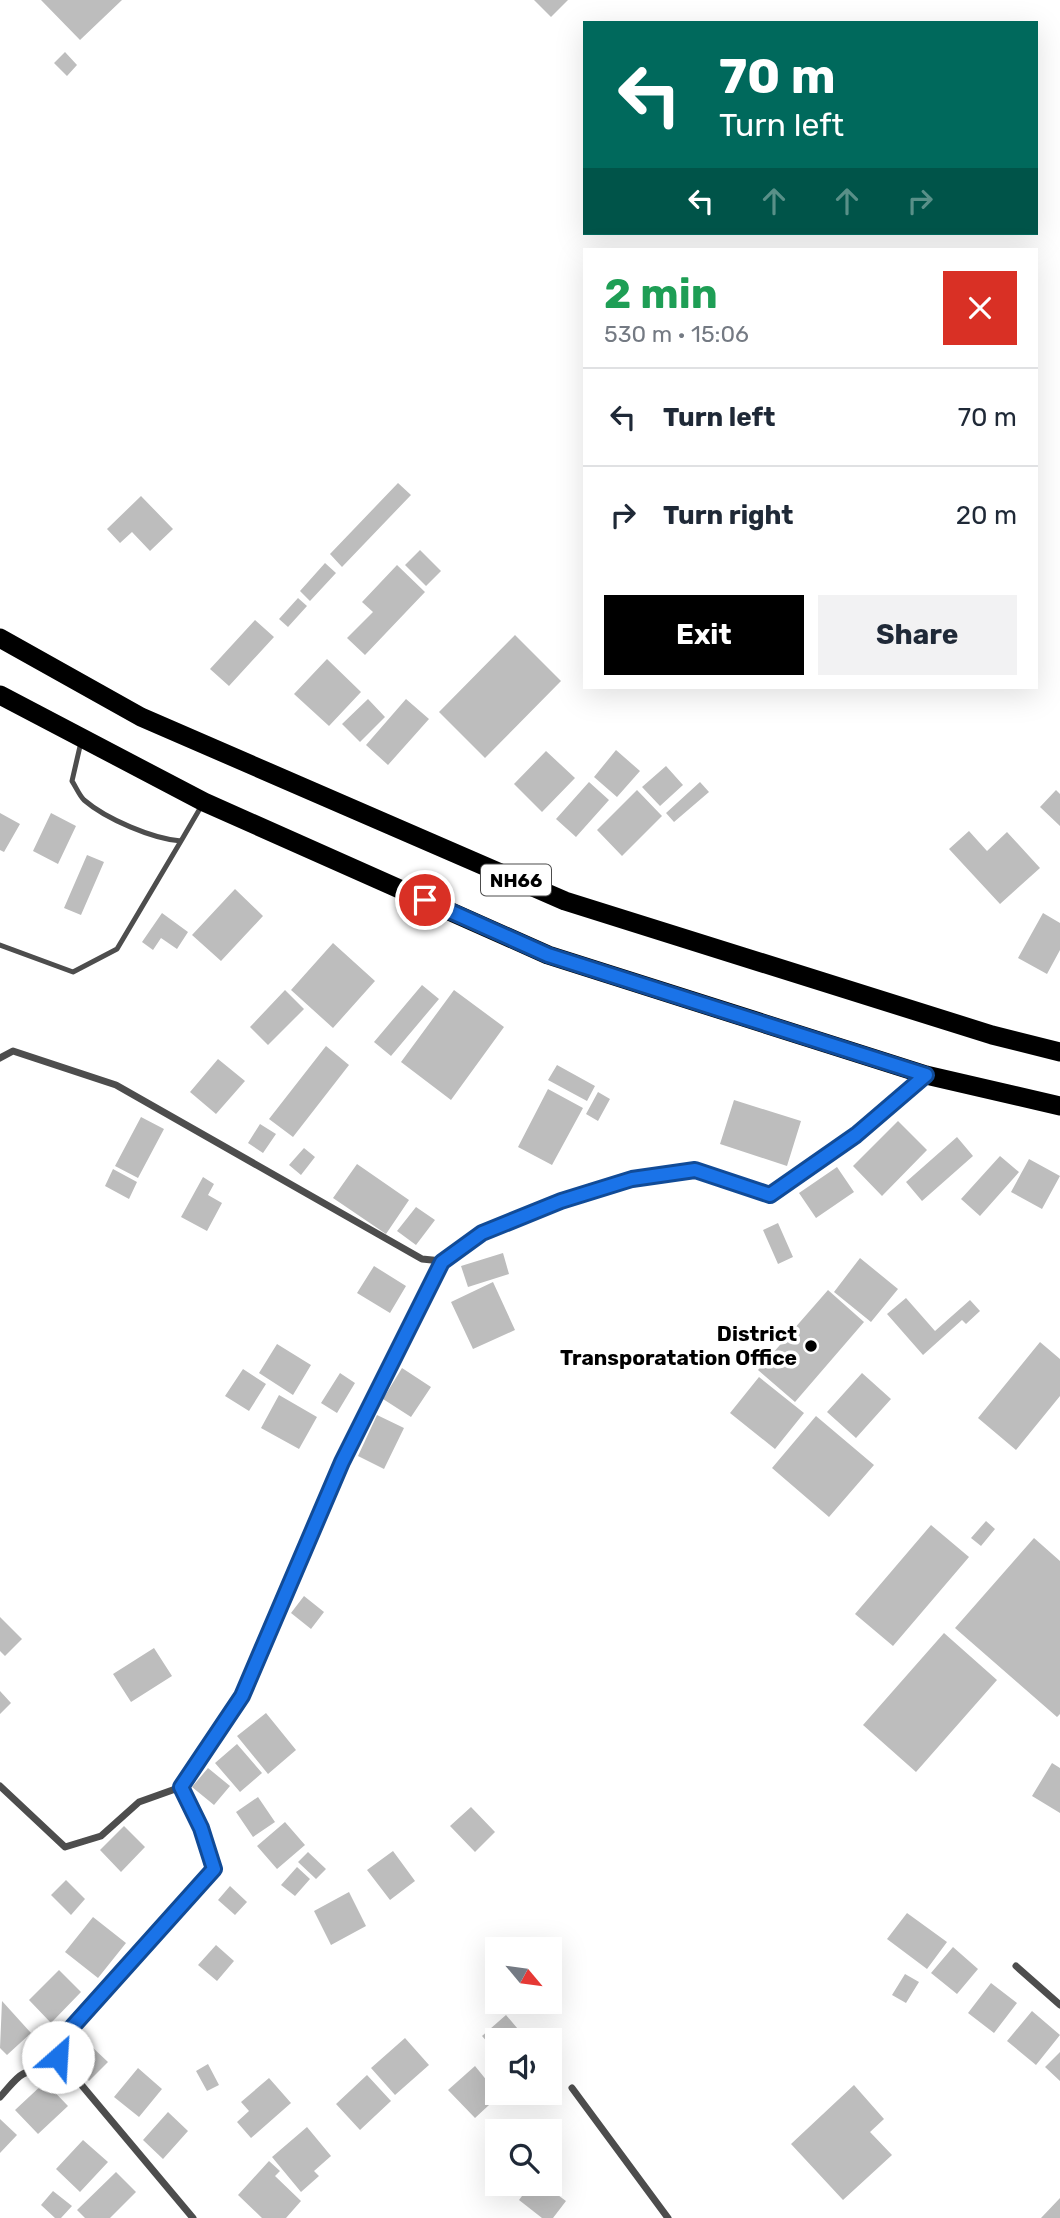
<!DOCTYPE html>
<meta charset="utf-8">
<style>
:root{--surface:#fff;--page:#f2f2f3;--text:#1f2937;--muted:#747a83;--line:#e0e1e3;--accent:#000}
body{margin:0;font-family:Rubik,sans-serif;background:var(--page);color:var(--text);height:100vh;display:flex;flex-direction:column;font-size:26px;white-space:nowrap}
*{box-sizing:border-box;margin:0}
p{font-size:23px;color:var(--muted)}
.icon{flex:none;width:38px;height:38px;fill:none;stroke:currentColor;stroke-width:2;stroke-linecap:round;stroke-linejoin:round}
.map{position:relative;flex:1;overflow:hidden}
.sheet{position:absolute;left:583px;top:248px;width:455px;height:441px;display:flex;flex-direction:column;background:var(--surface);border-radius:0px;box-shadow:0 7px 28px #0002}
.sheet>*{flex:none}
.banner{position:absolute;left:583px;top:21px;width:455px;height:214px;border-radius:0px;box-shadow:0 7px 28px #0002;background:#00695c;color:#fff;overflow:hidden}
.needle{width:46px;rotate:119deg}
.controls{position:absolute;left:485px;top:1937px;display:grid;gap:14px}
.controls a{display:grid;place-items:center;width:77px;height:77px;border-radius:0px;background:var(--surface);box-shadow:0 7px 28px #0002;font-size:35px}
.pin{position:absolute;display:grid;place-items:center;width:60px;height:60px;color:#fff;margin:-30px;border:4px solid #fff;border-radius:50%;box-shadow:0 2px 7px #0007}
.me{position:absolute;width:77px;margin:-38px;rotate:26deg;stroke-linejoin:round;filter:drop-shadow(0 0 5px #0008)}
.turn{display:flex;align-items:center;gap:24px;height:147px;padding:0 21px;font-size:32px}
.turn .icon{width:91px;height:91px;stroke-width:2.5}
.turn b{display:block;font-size:49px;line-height:60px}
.lanes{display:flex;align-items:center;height:66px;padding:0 21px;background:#0003;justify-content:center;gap:35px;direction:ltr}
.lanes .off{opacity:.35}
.round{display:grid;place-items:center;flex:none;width:74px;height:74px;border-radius:0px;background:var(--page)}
.overview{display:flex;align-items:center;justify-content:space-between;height:119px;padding:0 21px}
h1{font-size:42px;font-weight:700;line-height:52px;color:#1e9e55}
.button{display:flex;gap:14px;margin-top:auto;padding:14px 21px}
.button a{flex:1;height:80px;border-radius:0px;background:var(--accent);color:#fff;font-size:28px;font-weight:700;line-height:80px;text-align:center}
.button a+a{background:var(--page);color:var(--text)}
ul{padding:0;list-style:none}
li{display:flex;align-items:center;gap:21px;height:98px;padding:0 21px;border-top:2px solid var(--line)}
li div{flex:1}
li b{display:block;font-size:26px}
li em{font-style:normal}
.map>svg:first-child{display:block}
.building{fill:#bdbdbd}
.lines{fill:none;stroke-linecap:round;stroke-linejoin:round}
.service{stroke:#4d4d4d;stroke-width:5}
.minor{stroke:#4d4d4d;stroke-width:7}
.trunk{stroke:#000;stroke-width:19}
.route-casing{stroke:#114b97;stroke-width:18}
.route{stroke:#1a73e8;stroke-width:12}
.poi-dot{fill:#000;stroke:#fff;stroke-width:2.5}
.labels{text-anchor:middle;stroke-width:7;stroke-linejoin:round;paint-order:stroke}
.shield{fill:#fff;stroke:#4c4c4c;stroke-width:2}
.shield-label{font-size:19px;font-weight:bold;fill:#000}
.poi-label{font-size:21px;font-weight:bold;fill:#000;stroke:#fff;text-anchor:end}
</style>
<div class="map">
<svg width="1060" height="2218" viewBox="0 0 1060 2218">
<rect width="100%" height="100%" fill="#fff"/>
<!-- building -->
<path class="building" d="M 41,0 L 122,0 L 80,40 Z
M 534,0 L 568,0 L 551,17 Z
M 65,52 L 77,65 L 67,76 L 54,63 Z
M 398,483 L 411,495 L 342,567 L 330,554 Z
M 141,496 L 173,529 L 150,551 L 132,532 L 120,543 L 107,529 Z
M 420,550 L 441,571 L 426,586 L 405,565 Z
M 325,563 L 336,573 L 310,601 L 300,591 Z
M 397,565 L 425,592 L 365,655 L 347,638 L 373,612 L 362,602 Z
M 298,598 L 307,606 L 288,627 L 279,619 Z
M 255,620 L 274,637 L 229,686 L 210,669 Z
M 515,635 L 561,681 L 485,758 L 439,712 Z
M 327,659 L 361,692 L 329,726 L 294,694 Z
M 368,699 L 385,717 L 360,742 L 342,724 Z
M 406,699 L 429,719 L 388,765 L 366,745 Z
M 616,750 L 640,771 L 617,797 L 594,777 Z
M 546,751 L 575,778 L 542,812 L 514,784 Z
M 666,766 L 683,785 L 660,806 L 642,787 Z
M 589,782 L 609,800 L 576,837 L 556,819 Z
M 700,782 L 709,792 L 674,822 L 666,813 Z
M 637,790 L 662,816 L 622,856 L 597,830 Z
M 1056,790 L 1060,794 L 1060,826 L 1040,807 Z
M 0,813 L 20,824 L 4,852 L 0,850 Z
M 51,813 L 76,826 L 58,864 L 33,851 Z
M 969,831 L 987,851 L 1007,832 L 1040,868 L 1000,904 L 949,849 Z
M 87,855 L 104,862 L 81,915 L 64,908 Z
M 235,889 L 263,916 L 221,961 L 192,935 Z
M 162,913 L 188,932 L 177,949 L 161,938 L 153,950 L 142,942 Z
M 1043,913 L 1060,923 L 1060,950 L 1047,974 L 1018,958 Z
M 333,943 L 375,981 L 333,1028 L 291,990 Z
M 422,985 L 439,999 L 391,1056 L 374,1042 Z
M 285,990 L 304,1009 L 268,1045 L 250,1027 Z
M 454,990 L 504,1027 L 451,1100 L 401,1062 Z
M 326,1046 L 349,1065 L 293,1137 L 269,1119 Z
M 218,1059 L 245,1081 L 216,1114 L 190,1092 Z
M 557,1065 L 595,1086 L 587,1101 L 548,1080 Z
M 548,1089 L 583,1108 L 552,1165 L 518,1147 Z
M 598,1092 L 610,1099 L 598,1121 L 586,1114 Z
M 734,1100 L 801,1121 L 787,1166 L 720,1144 Z
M 141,1117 L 164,1129 L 138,1178 L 115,1166 Z
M 898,1121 L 927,1150 L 882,1196 L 853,1166 Z
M 260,1124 L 276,1134 L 263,1153 L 248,1143 Z
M 957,1137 L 973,1156 L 922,1201 L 906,1182 Z
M 304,1148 L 315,1157 L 301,1175 L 289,1165 Z
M 1000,1156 L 1019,1172 L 980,1216 L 961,1199 Z
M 1029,1159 L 1060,1176 L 1042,1209 L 1011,1192 Z
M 357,1164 L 409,1200 L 386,1234 L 333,1198 Z
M 837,1167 L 854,1192 L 816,1218 L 799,1193 Z
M 113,1169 L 137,1182 L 129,1199 L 105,1186 Z
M 203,1177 L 214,1184 L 208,1195 L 222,1203 L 207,1231 L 181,1217 Z
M 416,1207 L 435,1220 L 416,1245 L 397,1231 Z
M 778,1223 L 793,1257 L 778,1264 L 763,1230 Z
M 503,1253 L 509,1274 L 468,1287 L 461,1266 Z
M 860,1258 L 898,1289 L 871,1322 L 834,1292 Z
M 374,1266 L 406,1286 L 390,1313 L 357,1293 Z
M 493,1282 L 515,1330 L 473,1349 L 451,1302 Z
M 828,1290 L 864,1322 L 795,1402 L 758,1370 Z
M 906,1298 L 935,1331 L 970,1300 L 980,1311 L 966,1324 L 962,1320 L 923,1355 L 887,1314 Z
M 1040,1342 L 1060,1359 L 1060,1396 L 1016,1450 L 978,1418 Z
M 277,1344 L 311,1365 L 293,1395 L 259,1373 Z
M 402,1368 L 431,1387 L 411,1417 L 383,1399 Z
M 243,1369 L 266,1384 L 249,1411 L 225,1396 Z
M 340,1373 L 355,1383 L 337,1413 L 321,1403 Z
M 862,1373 L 891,1399 L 856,1438 L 827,1412 Z
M 759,1377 L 804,1413 L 775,1449 L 730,1413 Z
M 279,1395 L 317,1417 L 299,1449 L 261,1428 Z
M 377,1415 L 404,1428 L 384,1469 L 358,1456 Z
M 816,1416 L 874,1465 L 829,1517 L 772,1468 Z
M 986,1521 L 995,1529 L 981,1546 L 971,1538 Z
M 931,1525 L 969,1557 L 893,1646 L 855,1614 Z
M 1034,1538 L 1060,1561 L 1060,1714 L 1057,1717 L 955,1628 Z
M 304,1596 L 324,1612 L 311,1629 L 291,1613 Z
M 0,1617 L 22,1639 L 5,1656 L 0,1651 Z
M 944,1633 L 997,1680 L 916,1772 L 863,1725 Z
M 154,1648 L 172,1676 L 131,1702 L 113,1674 Z
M 0,1691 L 11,1703 L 0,1714 Z
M 266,1713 L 296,1750 L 268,1774 L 237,1736 Z
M 237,1744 L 262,1773 L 240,1792 L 215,1763 Z
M 1052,1763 L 1060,1768 L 1060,1813 L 1032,1796 Z
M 208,1768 L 230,1786 L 214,1805 L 192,1787 Z
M 258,1797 L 275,1822 L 253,1837 L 236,1812 Z
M 471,1807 L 495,1832 L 475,1852 L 450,1826 Z
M 285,1822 L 305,1845 L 277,1869 L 257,1846 Z
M 124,1826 L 145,1847 L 121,1872 L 100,1850 Z
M 393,1851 L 415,1881 L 390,1900 L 367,1870 Z
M 308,1852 L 326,1869 L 316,1879 L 298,1862 Z
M 297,1867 L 310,1879 L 295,1896 L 281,1885 Z
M 66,1880 L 85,1899 L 71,1915 L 51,1895 Z
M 230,1886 L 247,1902 L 235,1915 L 218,1900 Z
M 349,1892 L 366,1926 L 331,1945 L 314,1911 Z
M 907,1913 L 947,1942 L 927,1969 L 887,1939 Z
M 93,1917 L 126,1943 L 98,1978 L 65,1952 Z
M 216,1945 L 234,1961 L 217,1981 L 198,1965 Z
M 953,1947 L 978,1969 L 957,1994 L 931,1973 Z
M 59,1970 L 81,1992 L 51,2023 L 29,2000 Z
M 905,1974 L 919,1982 L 906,2003 L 892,1995 Z
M 991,1983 L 1017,2003 L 994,2033 L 968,2013 Z
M 2,2001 L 31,2033 L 7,2055 L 0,2048 Z
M 1032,2011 L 1060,2035 L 1036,2065 L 1007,2041 Z
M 506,2015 L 523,2035 L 516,2040 L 497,2040 L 497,2053 L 482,2036 Z
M 405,2038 L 429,2065 L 395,2095 L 371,2068 Z
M 92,2047 L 108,2062 L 89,2081 L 74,2066 Z
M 1060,2052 L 1060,2081 L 1045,2067 Z
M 208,2064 L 219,2085 L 207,2091 L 196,2071 Z
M 475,2066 L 497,2093 L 502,2093 L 475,2118 L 448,2090 Z
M 138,2068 L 162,2089 L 139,2117 L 114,2097 Z
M 367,2075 L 391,2101 L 360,2130 L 336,2104 Z
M 269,2078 L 291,2103 L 251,2138 L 237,2122 L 249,2111 L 241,2102 Z
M 45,2082 L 68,2106 L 38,2134 L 15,2110 Z
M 854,2085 L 884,2119 L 870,2132 L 892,2155 L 843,2200 L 791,2144 Z
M 168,2112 L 188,2131 L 163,2159 L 143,2140 Z
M 0,2119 L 17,2135 L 0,2153 Z
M 307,2127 L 331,2156 L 314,2171 L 319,2176 L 301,2192 L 272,2157 Z
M 83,2140 L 108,2162 L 80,2192 L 56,2169 Z
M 269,2161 L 280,2171 L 275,2176 L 301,2201 L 286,2218 L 262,2218 L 238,2195 Z
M 116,2172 L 136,2192 L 110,2218 L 85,2218 L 77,2210 Z
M 531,2184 L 543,2184 L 566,2201 L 553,2218 L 542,2218 L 519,2200 Z
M 53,2191 L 72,2206 L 61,2218 L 55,2218 L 41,2205 Z
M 1060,2198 L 1060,2218 L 1041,2218 Z"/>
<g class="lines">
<!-- service -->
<path class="service" d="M 81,742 L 72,781 C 76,787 79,795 84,800 C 106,819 153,839 181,841 L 202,805
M 0,945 L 73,972 L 117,949 L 181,841"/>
<!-- minor -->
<path class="minor" d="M 0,1058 L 13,1051 L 116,1085 L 422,1259 L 442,1261
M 0,1786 L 65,1847 L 101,1836 L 139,1802 L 181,1787
M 1016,1966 L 1060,2005
M 58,2057 L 193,2218
M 572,2088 L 668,2218
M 0,2097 C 7,2090 15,2078 23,2074 C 51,2060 55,2069 65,2035 L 214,1869 L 201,1828 L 181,1787 L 242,1696 L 342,1462 L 442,1261 L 482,1233 L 561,1201 L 632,1179 L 695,1170 L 770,1195 L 856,1135 L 923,1078"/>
<!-- trunk -->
<path class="trunk" d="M 0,638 L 141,717 L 565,901 L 992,1035 L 1060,1052
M 0,695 L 204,802 L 548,955 L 926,1075 L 1060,1106"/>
</g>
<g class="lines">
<defs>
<path id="route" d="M 58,2057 L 65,2035 L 214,1869 L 201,1828 L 181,1787 L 242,1696 L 342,1462 L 442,1262 L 482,1233 L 561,1201 L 632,1179 L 695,1170 L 770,1195 L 856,1135 L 926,1075 L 548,955 L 425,900"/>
</defs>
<!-- route casing -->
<use href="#route" class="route-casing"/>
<!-- route -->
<use href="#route" class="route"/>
</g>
<!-- markers -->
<circle class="poi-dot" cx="811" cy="1346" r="7"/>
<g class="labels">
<!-- shield labels -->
<rect class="shield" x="481" y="864.5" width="70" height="31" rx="5"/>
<g class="shield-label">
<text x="516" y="887">NH66</text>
</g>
<!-- poi labels -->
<g class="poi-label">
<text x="797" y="1341">District<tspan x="797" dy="24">Transporatation Office</tspan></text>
</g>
</g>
</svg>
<div class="controls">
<a><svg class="needle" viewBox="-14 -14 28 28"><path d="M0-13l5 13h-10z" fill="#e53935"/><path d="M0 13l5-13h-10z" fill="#747a83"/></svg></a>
<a><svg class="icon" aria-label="sound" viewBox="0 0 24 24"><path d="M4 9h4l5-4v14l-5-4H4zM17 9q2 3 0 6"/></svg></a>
<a><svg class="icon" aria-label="search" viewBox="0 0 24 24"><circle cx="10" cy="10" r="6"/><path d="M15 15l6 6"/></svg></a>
</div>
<div class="pin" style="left:425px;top:900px;background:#d93025"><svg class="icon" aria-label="arrive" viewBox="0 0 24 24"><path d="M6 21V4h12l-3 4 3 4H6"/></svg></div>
<svg class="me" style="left:58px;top:2057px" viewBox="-20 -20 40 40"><circle r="19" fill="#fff"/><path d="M0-13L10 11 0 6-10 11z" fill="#1a73e8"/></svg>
<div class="banner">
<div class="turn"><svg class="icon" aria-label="left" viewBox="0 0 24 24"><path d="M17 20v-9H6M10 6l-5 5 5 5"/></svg><div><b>70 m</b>Turn left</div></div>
<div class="lanes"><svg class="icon" aria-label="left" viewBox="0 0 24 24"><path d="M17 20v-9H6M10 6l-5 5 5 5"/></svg><svg class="icon off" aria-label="ahead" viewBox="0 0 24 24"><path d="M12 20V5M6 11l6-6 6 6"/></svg><svg class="icon off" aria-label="ahead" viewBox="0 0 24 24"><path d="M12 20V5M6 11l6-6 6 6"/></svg><svg class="icon off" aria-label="right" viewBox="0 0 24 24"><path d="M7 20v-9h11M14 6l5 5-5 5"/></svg></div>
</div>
<section class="sheet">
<div class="overview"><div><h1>2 min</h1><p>530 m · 15:06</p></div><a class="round" style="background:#d93025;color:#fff"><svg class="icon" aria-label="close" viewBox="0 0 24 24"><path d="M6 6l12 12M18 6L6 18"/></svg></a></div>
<ul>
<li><svg class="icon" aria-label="left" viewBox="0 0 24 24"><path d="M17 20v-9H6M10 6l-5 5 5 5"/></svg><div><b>Turn left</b></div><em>70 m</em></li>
<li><svg class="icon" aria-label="right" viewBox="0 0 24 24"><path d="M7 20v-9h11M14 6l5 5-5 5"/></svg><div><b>Turn right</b></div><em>20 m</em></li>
</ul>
<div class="button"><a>Exit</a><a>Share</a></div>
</section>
</div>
